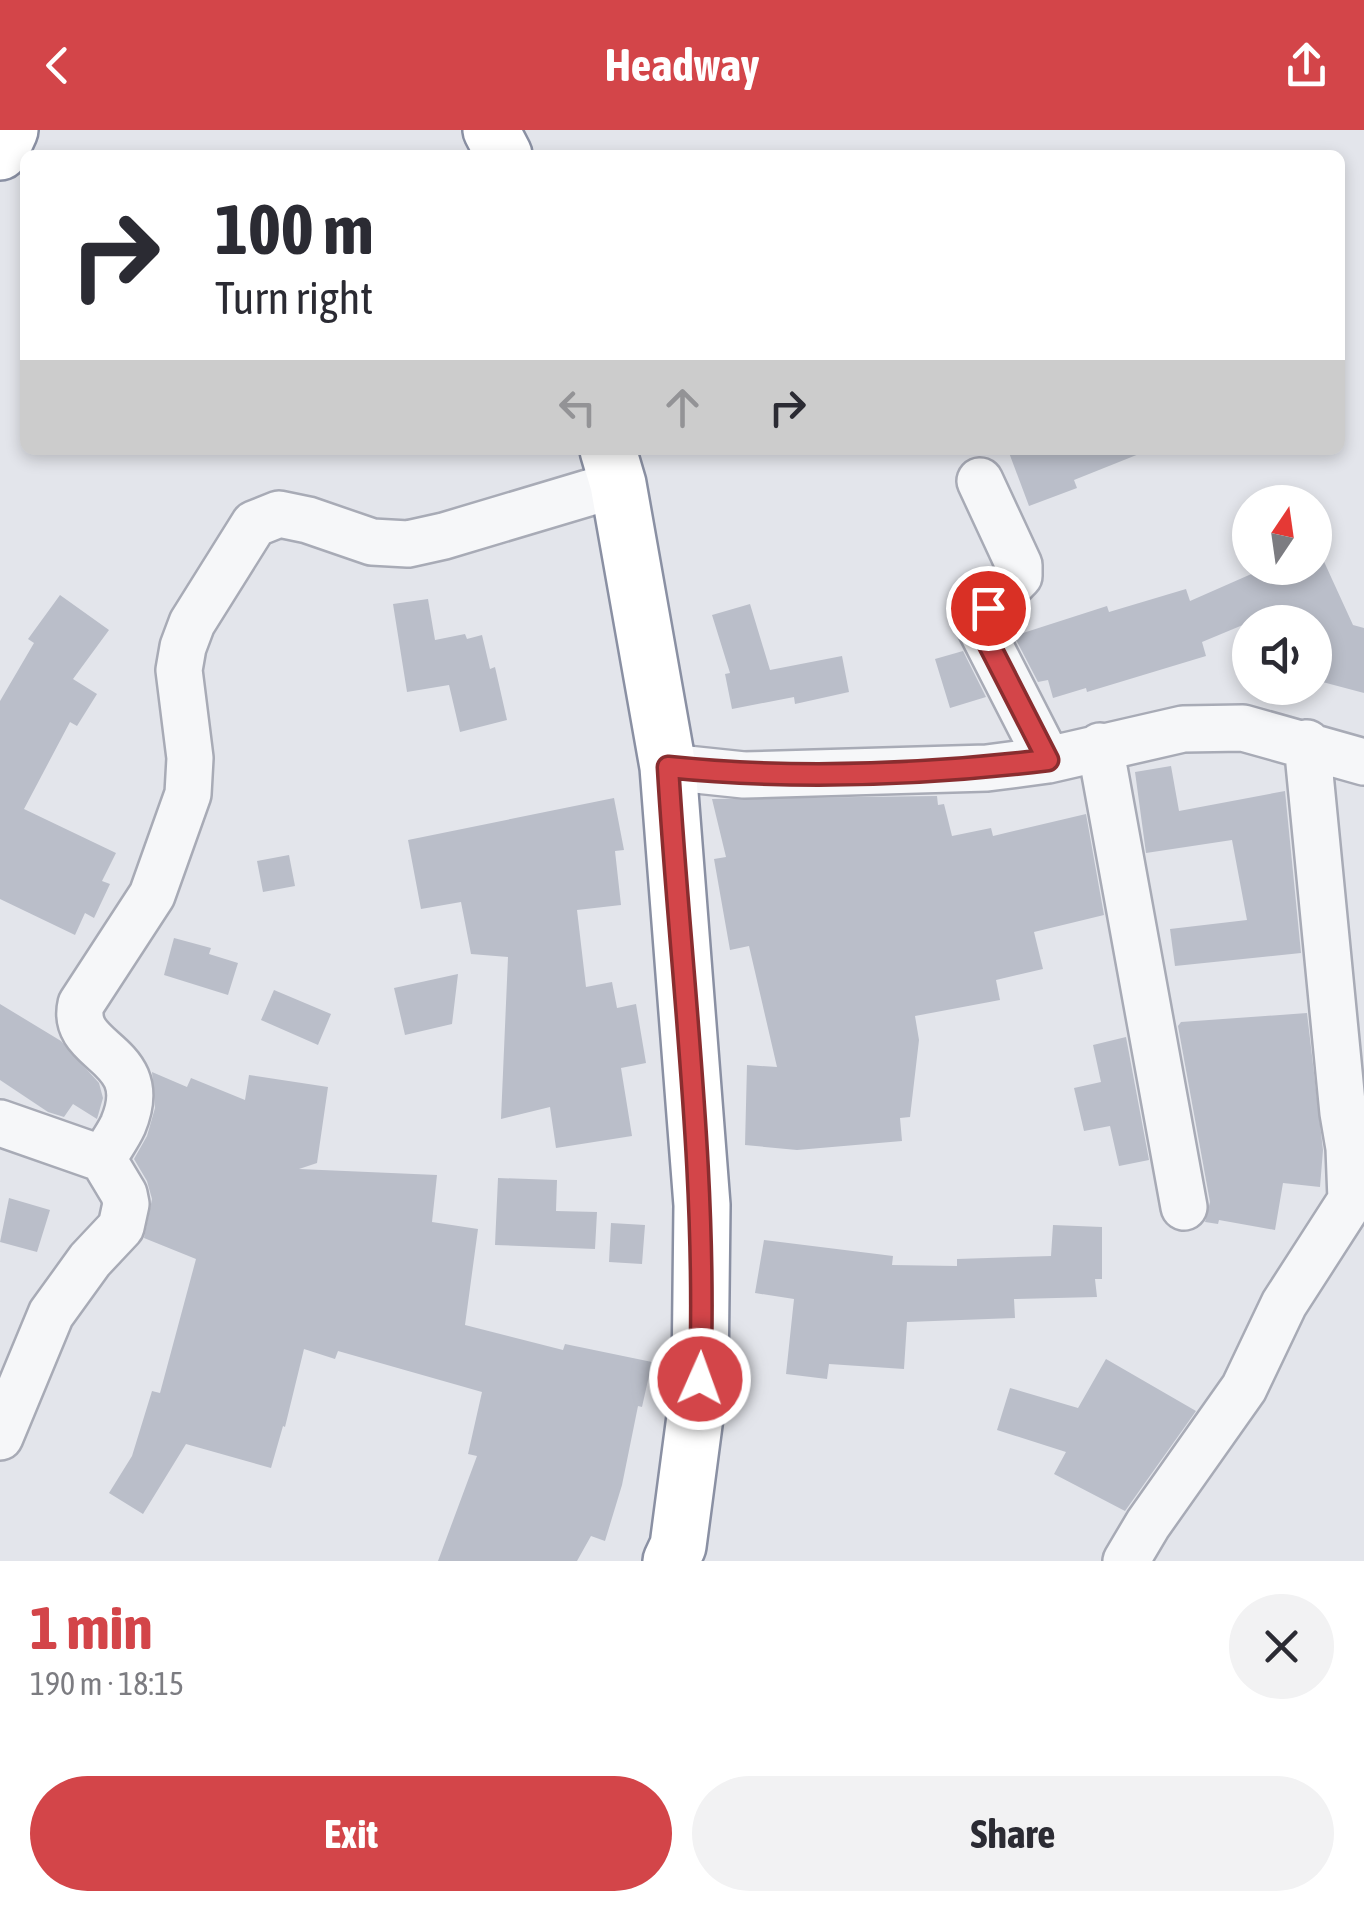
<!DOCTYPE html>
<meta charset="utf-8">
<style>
:root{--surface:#fff;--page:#f2f2f3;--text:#2b2b33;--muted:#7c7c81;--accent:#d34549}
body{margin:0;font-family:"Asap Condensed",sans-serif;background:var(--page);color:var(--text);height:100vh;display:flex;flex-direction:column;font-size:38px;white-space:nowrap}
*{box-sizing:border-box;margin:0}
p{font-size:32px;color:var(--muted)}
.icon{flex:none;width:55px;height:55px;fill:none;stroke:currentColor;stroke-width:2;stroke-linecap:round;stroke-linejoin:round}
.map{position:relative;height:1431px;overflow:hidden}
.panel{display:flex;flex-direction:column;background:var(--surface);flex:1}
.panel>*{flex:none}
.hud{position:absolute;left:20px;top:20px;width:1325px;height:305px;border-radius:15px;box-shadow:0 5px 15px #0003;background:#fff;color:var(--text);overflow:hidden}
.needle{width:65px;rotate:13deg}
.tools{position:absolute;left:1232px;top:355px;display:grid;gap:20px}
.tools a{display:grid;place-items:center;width:100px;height:100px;border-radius:50%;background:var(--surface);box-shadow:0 5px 15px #0003;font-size:50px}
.pin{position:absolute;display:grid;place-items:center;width:85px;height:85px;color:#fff;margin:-42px;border:5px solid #fff;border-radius:50%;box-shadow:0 2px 10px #0007}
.me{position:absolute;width:110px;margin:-55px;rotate:2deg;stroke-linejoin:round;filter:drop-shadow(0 0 8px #0008)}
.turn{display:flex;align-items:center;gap:35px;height:210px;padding:0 30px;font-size:45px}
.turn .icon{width:130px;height:130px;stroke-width:2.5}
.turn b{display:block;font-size:70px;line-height:85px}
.lanes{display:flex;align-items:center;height:95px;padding:0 30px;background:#0003;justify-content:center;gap:50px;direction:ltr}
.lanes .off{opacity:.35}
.round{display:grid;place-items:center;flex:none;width:105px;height:105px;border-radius:52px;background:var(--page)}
.overview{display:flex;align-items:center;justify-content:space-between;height:170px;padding:0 30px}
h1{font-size:60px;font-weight:700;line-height:75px;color:var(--accent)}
.primary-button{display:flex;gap:20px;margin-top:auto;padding:20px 30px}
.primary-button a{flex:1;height:115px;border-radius:60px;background:var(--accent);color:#fff;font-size:40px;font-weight:700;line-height:115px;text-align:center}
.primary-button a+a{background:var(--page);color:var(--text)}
header{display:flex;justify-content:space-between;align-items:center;height:130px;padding:0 30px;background:var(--accent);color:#fff;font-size:45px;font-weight:700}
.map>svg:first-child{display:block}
.building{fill:#babec9}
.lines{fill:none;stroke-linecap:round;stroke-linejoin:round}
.minor-casing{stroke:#a8abb6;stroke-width:50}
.highway-casing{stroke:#8a90a3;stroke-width:60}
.minor{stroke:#f6f7f9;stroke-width:45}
.highway{stroke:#fff;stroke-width:55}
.route-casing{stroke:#892d2f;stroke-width:25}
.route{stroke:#d34549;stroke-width:18}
</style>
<header><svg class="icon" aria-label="back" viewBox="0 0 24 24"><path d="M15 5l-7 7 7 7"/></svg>Headway<svg class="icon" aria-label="share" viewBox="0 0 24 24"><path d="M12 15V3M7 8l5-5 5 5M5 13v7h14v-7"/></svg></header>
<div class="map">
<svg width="1364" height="1431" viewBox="0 0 1364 1431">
<rect width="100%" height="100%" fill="#e3e5eb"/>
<!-- building -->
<path class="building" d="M 1008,320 L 1144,320 L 1144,322 L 1074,350 L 1077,358 L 1029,376 Z
M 1315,412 L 1353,495 L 1364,498 L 1364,563 L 1315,550 L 1315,492 L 1250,492 L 1202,512 L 1206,526 L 1087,562 L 1086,558 L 1053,568 L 1048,550 L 1038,552 L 1014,506 L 1107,476 L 1109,482 L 1186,459 L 1190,471 L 1265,438 L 1315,438 Z
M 60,465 L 109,500 L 73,549 L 97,564 L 77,596 L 70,592 L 24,679 L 116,723 L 102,751 L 110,754 L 94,788 L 85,783 L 75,805 L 0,769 L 0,571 L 34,513 L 28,509 Z
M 428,469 L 435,510 L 465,504 L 467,509 L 482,505 L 490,539 L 495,537 L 507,590 L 460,602 L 449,555 L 407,562 L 393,474 Z
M 750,474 L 770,540 L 842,526 L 849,562 L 795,574 L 794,567 L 732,579 L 725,544 L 730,543 L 712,485 Z
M 963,521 L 986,567 L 950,578 L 935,529 Z
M 1171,636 L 1179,681 L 1285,661 L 1301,823 L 1175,836 L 1170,799 L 1247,790 L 1232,710 L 1146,723 L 1135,642 Z
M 937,666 L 938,675 L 944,674 L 952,706 L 991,698 L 993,706 L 1086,684 L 1104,785 L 1034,802 L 1043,839 L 996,850 L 1000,870 L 915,886 L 919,910 L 910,987 L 900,988 L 902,1011 L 797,1020 L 745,1015 L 747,935 L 777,937 L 749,816 L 730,820 L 714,729 L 726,727 L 712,669 Z
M 614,668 L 624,720 L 615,721 L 621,775 L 577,780 L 586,857 L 612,852 L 617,878 L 636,874 L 646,933 L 621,938 L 632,1006 L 556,1018 L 550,977 L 501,989 L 508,827 L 471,824 L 461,772 L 421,779 L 408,710 Z
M 289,725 L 295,756 L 263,762 L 257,731 Z
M 174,808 L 211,818 L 209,824 L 238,833 L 228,865 L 164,845 Z
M 458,844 L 452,894 L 405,905 L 394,858 Z
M 274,860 L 331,884 L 318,915 L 261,890 Z
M 0,874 L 61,911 L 99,953 L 103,968 L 97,989 L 73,974 L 64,987 L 48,982 L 0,950 Z
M 1307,883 L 1323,1020 L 1320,1057 L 1283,1053 L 1275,1100 L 1219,1090 L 1218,1094 L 1205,1092 L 1210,1072 L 1178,896 L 1181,892 Z
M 1126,907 L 1149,1030 L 1119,1036 L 1110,996 L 1084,1001 L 1074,958 L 1101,952 L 1093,915 Z
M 152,942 L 187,957 L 191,948 L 245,970 L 249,945 L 328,957 L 317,1033 L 299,1039 L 437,1045 L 432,1092 L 478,1099 L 465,1195 L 563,1220 L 565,1214 L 652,1232 L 642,1277 L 638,1276 L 622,1355 L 605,1411 L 591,1406 L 577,1431 L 438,1431 L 477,1326 L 468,1324 L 482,1262 L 338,1221 L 335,1229 L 304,1219 L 285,1297 L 283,1296 L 271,1338 L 186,1314 L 143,1384 L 109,1363 L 132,1326 L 152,1261 L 160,1263 L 196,1129 L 144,1108 L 152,1069 L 147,1051 L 134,1029 L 147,1006 L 155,978 Z
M 498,1048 L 557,1050 L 556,1081 L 597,1082 L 595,1119 L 495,1115 Z
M 9,1068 L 50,1080 L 37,1122 L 0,1112 Z
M 611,1093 L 645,1095 L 642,1134 L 609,1132 Z
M 1053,1095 L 1102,1097 L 1102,1149 L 1095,1149 L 1097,1167 L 1014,1169 L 1015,1188 L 907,1192 L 904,1239 L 829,1234 L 827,1249 L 786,1244 L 794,1169 L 755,1163 L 764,1110 L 893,1126 L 892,1135 L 957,1136 L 957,1129 L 1051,1126 Z
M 1106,1229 L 1196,1281 L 1125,1381 L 1054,1344 L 1066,1322 L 997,1300 L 1010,1258 L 1078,1278 Z"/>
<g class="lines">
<defs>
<path id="minor" d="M 980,351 L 1019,435 L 1019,446 L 980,486 L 980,497 L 1048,630
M 1100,616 L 1184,1077
M 668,637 L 744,645 L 987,638 L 1048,630 L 1183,599 L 1243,598 L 1364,632
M 0,993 L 103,1029 L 124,1064 L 126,1074 L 121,1097 L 90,1130 L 51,1184 L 0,1307
M 103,1029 C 109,1018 118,1006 123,995 C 154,921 69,925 81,874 L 152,765 L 188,664 L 190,628 L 179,540 L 183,517 L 192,493 L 254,394 L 279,384 L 308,390 L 372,412 L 408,414 L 444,406 L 618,354
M 1126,1431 L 1148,1394 L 1244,1258 L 1284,1174 L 1351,1070 L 1349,1018 L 1343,983 L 1307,613"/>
<path id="highway" d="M 491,0 L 504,25
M 0,22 L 10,0
M 608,320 L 618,354 L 668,637 L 702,1075 L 700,1249 L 678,1416 L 671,1431"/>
</defs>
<!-- minor casing -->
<use href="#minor" class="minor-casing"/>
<!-- highway casing -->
<use href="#highway" class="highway-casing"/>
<!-- minor -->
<use href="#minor" class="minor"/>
<!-- highway -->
<use href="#highway" class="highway"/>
</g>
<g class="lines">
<defs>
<path id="route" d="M 700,1249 C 708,1044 680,841 668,637 C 794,650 923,645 1048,630 L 980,497 L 980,486 L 988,478"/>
</defs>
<!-- route casing -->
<use href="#route" class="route-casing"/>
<!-- route -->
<use href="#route" class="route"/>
</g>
</svg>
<div class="tools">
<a><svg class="needle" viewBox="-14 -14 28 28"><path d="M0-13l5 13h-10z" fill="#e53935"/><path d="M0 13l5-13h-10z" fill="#7c7c81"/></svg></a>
<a><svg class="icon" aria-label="sound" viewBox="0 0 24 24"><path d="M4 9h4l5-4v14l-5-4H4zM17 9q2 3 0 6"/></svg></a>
</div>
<div class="pin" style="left:988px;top:478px;background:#d93025"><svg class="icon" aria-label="arrive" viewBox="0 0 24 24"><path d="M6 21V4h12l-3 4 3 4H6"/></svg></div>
<svg class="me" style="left:700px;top:1249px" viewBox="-20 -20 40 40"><circle r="17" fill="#d34549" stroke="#fff" stroke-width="3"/><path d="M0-11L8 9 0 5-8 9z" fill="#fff"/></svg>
<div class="hud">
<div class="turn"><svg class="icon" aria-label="right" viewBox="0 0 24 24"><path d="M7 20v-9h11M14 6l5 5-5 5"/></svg><div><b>100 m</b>Turn right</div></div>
<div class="lanes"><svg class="icon off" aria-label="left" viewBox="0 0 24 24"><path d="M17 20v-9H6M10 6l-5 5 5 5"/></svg><svg class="icon off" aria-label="ahead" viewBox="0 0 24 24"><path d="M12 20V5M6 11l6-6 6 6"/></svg><svg class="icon" aria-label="right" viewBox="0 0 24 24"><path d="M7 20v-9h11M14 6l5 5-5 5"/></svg></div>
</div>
</div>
<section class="panel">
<div class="overview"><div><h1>1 min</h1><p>190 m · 18:15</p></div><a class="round"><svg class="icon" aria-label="close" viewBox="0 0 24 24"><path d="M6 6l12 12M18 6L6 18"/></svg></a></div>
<div class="primary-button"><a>Exit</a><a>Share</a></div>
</section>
